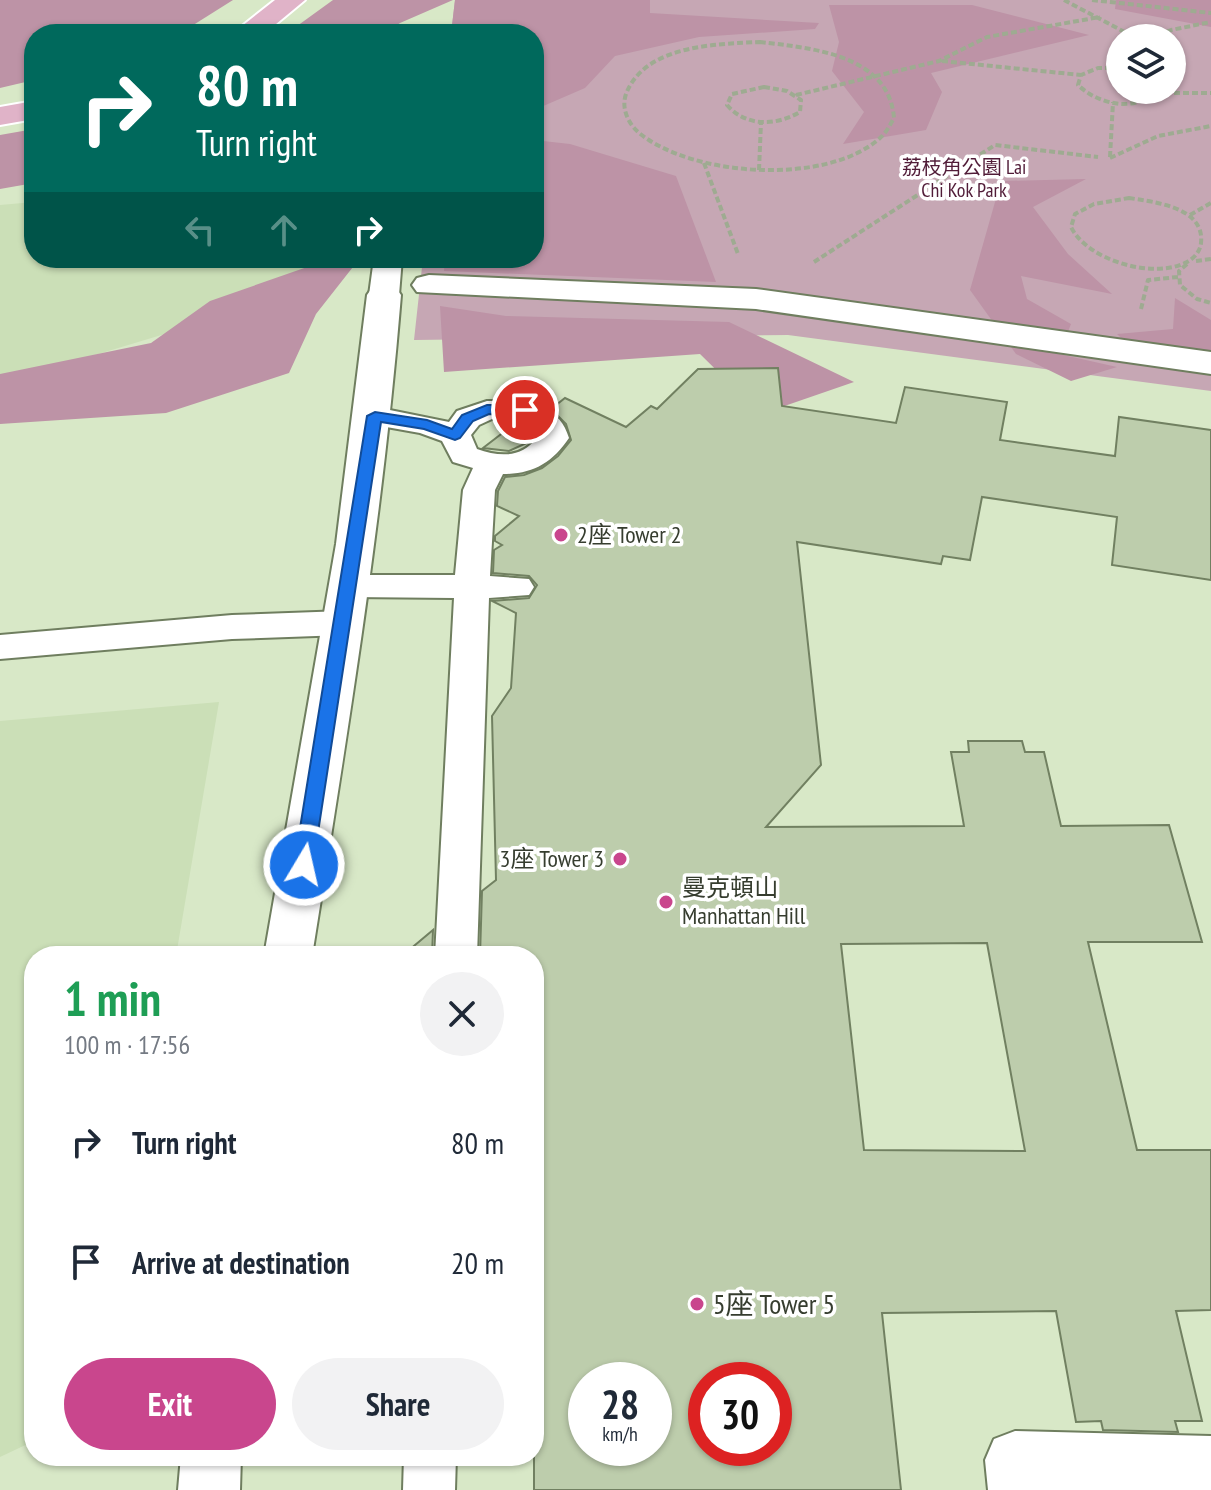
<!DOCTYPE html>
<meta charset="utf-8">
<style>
:root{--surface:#fff;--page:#f2f2f3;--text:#1f2937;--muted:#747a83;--accent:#c9468d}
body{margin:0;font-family:"PT Sans Narrow","Noto Sans TC",sans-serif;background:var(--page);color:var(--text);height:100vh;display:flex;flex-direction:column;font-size:30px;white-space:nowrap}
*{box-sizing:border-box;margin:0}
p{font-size:26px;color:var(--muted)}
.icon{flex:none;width:44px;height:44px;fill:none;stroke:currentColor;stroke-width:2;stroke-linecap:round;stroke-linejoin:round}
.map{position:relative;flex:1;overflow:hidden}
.drawer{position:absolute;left:24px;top:946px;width:520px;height:520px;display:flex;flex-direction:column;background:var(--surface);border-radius:32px;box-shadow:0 2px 6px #0004}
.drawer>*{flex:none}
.top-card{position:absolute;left:24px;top:24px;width:520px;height:244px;border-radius:32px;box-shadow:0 2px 6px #0004;background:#00695c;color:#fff;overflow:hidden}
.buttons{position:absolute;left:1106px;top:24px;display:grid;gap:16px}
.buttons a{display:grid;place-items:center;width:80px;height:80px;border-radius:50%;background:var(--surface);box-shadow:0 2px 6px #0004;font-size:40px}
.speed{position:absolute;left:568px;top:1362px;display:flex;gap:16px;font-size:40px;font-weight:700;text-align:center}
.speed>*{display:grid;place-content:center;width:104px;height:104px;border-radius:50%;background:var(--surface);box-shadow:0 2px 6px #0004;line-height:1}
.speed small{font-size:20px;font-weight:400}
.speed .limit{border:12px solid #d22;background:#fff;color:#111}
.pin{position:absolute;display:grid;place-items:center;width:68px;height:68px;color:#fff;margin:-34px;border:4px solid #fff;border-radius:50%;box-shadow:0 2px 8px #0007}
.me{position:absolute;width:88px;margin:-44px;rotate:9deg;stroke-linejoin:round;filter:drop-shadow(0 0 6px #0008)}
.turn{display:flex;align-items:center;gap:28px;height:168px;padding:0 40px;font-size:36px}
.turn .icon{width:104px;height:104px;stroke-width:2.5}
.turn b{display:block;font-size:56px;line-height:68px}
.lanes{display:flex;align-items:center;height:76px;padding:0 40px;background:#0003;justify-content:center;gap:40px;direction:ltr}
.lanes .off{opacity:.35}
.round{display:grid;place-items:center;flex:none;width:84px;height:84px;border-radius:42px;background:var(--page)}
.summary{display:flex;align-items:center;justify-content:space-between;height:136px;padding:0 40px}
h1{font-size:48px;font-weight:700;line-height:60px;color:#1e9e55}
.primary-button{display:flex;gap:16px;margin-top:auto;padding:16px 40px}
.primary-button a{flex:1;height:92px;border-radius:48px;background:var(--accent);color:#fff;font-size:32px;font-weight:700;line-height:92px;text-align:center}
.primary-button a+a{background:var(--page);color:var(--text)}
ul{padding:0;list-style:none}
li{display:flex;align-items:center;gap:24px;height:120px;padding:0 40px}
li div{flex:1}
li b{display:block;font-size:30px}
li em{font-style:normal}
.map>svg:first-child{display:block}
.built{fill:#cbdfb7}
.green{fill:#c6a7b4;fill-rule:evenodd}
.forest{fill:#bd93a6}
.building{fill:#bdcdac;stroke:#718061;stroke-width:2;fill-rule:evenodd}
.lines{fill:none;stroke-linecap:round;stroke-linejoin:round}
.lane-casing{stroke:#6f7e5f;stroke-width:4}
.street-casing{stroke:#6f7e5f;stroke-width:4}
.primary-casing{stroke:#fff;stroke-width:4}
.path{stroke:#9eab91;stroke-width:4;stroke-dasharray:6 3;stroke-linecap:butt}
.lane{fill:#fff;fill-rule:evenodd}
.street{fill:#fff;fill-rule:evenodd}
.primary{fill:#e0b3c8;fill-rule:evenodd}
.route{fill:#1a73e8;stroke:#114b97;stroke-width:2}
.poi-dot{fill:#c9468d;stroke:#fff;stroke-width:3}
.labels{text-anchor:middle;stroke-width:7;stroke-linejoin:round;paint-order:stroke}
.far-park-label{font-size:20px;fill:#511c38;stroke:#fff}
.poi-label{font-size:24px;fill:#363d2f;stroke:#fff;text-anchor:start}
.near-poi-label{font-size:28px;fill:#363d2f;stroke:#fff;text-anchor:start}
</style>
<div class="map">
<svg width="1211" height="1490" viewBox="0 0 1211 1490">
<rect width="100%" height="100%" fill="#d8e8c7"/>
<!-- built -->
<path class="built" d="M 34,202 L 34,258 L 326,258 L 317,288 L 12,380 L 0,381 L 0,205 Z
M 219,702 L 176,956 L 34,956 L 34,1441 L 0,1457 L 0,721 Z"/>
<!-- green -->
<path class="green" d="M 455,0 L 1211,0 L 1211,391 L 788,335 L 414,340 L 423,258 L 534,258 L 534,34 L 451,34 ZM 1120,38 L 1172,38 L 1172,90 L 1120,90 Z"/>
<!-- forest -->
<path class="forest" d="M 0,0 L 233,0 L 179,34 L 34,34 L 34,80 L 0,88 Z
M 333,0 L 453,0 L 400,23 L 383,34 L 286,34 Z
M 455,0 L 650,0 L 650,13 L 819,23 L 815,29 L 699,37 L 615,56 L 585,88 L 534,110 L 534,34 L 451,34 Z
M 1116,0 L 1211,0 L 1211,27 L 1115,9 Z
M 829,5 L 972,5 L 1089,35 L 931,73 L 942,92 L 926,130 L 843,144 L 864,112 L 832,71 L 839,42 Z
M 34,129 L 34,183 L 0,189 L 0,135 Z
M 534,140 L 570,144 L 676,176 L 716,282 L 444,271 L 445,258 L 534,258 Z
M 1086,179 L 1033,207 L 1068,254 L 1112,294 L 1021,276 L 1027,299 L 1071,324 L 1059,354 L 1117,367 L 1071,381 L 1016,354 L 970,290 L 1001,181 Z
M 333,258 L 360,258 L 316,314 L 289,373 L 166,413 L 0,424 L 0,374 L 151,343 L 210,301 Z
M 1175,298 L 1211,320 L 1211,370 L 1145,361 L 1117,334 L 1173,329 Z
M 440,306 L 506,316 L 729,322 L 854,382 L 761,414 L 700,354 L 444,372 Z"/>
<!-- building -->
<path class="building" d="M 778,368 L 782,406 L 896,423 L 905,387 L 1007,402 L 1000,440 L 1057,448 L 1115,456 L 1119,417 L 1211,430 L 1211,580 L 1112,565 L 1117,517 L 982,497 L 970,560 L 943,556 L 941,564 L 797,542 L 821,765 L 766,827 L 964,826 L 951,752 L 969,752 L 968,741 L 1022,741 L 1025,752 L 1044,752 L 1061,826 L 1169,825 L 1202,942 L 1088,942 L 1137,1150 L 1211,1150 L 1211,1310 L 1176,1311 L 1202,1421 L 1175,1421 L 1178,1432 L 1103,1430 L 1101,1421 L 1076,1422 L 1056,1311 L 882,1313 L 901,1490 L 534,1490 L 534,956 L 480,956 L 482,891 L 496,880 L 492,716 L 511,688 L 516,613 L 492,601 L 529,598 L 537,585 L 529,576 L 493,573 L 494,550 L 502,545 L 495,541 L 495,536 L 519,516 L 497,506 L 498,491 L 505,477 L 524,475 L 542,468 L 558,456 L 571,440 L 566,424 L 551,409 L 565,398 L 626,427 L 651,406 L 657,409 L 698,369 ZM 987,943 L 1025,1151 L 864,1150 L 841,944 ZM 586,1380 L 654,1380 L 654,1448 L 586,1448 ZM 706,1380 L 774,1380 L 774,1448 L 706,1448 Z
M 517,422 L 531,431 L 534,437 L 529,442 L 509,451 L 483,448 Z
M 433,930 L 432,956 L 402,956 Z"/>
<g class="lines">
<defs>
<path id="lane" d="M 374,258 L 402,258 L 399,295 L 394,301 L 384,304 L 374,301 L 369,295 Z
M 487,401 C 521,401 558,400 569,438 C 552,463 533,474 503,474 L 495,490 L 490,576 L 529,579 L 534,587 L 529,595 L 489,598 L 477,956 L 435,956 L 454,598 L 350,597 L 338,594 L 333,586 L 338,578 L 350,575 L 455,575 L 463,490 L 473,468 L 453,462 L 442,441 L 420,433 L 364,423 L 359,416 L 364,409 L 375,407 L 449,422 L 457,411 ZM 492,419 L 519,419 L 534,429 L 537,438 C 521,458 500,457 477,449 L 471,435 L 479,425 Z
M 344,611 L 357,615 L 362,623 L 357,631 L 344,635 L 232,639 L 0,659 L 0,635 L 232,615 Z
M 404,1456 L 456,1456 L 455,1490 L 403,1490 Z"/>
<path id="street" d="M 429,275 L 756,289 L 1211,352 L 1211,374 L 756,309 L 417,292 L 412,285 L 417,278 Z
M 384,285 L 396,288 L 401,295 C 383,517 347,736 312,956 L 264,956 L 336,544 L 367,295 L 372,288 Z
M 1015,1431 L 1211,1436 L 1211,1490 L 988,1490 L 985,1460 L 994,1439 Z
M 181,1456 L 241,1456 L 240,1490 L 178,1490 Z"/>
<path id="primary" d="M 275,0 L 305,0 L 264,34 L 232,34 Z
M 34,101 L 34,119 L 0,125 L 0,107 Z"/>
</defs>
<!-- lane casing -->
<use href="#lane" class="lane-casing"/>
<!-- street casing -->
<use href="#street" class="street-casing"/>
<!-- primary casing -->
<use href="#primary" class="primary-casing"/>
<!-- path -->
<path class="path" d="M 1064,0 L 1136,38
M 1092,0 L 1211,13
M 1150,38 L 1171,30 L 1211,22
M 760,42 C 810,48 889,54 894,118 C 890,125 886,133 880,138 C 827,186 691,177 638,132 C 628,123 621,108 626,94 C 645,45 715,44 760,42 Z
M 942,61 L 1081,75
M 1120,68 L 1098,68 L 1081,75 L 1078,85 C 1099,105 1136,113 1157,90
M 764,87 L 787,91 L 801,100 L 800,112 C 776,126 746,127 727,105 L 732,94 Z
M 1156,93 L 1211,93
M 796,95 L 939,61 L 987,37 L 1100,17
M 1110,157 L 1113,102
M 1110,158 L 1158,136 L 1211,126
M 704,163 L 738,254
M 759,170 L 761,122
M 1129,198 C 1154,202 1205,207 1201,243 C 1200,252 1194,258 1187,262 C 1153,280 1087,260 1071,227 L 1075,214 L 1094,204 Z
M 1190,215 L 1211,203
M 1196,261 L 1211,259
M 814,262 L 995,145 L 1098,157
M 1187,264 L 1179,271 L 1180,285 L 1197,299 L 1211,303
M 1141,309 L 1148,280 L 1178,277"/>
<!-- lane -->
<use href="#lane" class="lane"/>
<!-- street -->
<use href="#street" class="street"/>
<!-- primary -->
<use href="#primary" class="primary"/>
</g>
<!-- route -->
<path class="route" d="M 487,405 L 525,405 L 532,410 L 525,415 L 489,414 L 473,421 L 460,438 L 455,440 L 424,429 L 381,422 L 313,865 L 310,870 L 297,870 L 294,865 L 367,416 L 375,412 L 427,420 L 452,429 L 462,415 Z"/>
<!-- markers -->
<g class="poi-dot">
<circle cx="561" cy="535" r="8"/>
<circle cx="620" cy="859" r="8"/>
<circle cx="666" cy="902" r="8"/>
<circle cx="697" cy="1304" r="8"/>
</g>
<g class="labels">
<!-- far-park labels -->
<g class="far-park-label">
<text x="964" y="174">荔枝角公園 Lai<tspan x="964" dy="23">Chi Kok Park</tspan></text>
</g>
<!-- poi labels -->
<g class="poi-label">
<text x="577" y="543">2座 Tower 2</text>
<text x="604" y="867" text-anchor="end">3座 Tower 3</text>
<text x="682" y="896">曼克頓山<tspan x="682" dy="28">Manhattan Hill</tspan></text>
</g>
<!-- near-poi labels -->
<g class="near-poi-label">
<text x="713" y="1314">5座 Tower 5</text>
</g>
</g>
</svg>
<div class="buttons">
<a><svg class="icon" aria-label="layers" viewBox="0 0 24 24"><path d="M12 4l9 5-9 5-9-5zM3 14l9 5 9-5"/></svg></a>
</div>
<div class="speed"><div>28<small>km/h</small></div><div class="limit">30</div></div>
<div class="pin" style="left:525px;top:410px;background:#d93025"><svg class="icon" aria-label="arrive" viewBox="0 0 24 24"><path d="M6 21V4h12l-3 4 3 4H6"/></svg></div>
<svg class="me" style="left:304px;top:865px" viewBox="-20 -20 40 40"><circle r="17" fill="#1a73e8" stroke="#fff" stroke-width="3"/><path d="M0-11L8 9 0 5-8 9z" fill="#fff"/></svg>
<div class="top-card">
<div class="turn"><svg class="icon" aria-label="right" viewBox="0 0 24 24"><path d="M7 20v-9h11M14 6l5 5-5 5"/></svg><div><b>80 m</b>Turn right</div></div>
<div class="lanes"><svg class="icon off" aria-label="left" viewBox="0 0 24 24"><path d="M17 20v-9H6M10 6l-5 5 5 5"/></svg><svg class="icon off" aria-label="ahead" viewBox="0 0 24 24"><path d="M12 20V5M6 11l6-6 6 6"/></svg><svg class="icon" aria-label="right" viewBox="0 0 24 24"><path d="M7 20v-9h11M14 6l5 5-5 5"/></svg></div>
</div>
<section class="drawer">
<div class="summary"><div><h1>1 min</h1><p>100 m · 17:56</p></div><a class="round"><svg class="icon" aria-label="close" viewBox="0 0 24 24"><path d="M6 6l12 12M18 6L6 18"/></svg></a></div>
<ul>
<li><svg class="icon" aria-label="right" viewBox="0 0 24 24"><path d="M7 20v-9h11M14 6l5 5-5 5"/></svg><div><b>Turn right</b></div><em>80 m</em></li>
<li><svg class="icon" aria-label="arrive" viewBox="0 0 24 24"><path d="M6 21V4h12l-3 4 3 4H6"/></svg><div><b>Arrive at destination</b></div><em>20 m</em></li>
</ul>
<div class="primary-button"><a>Exit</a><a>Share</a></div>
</section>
</div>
